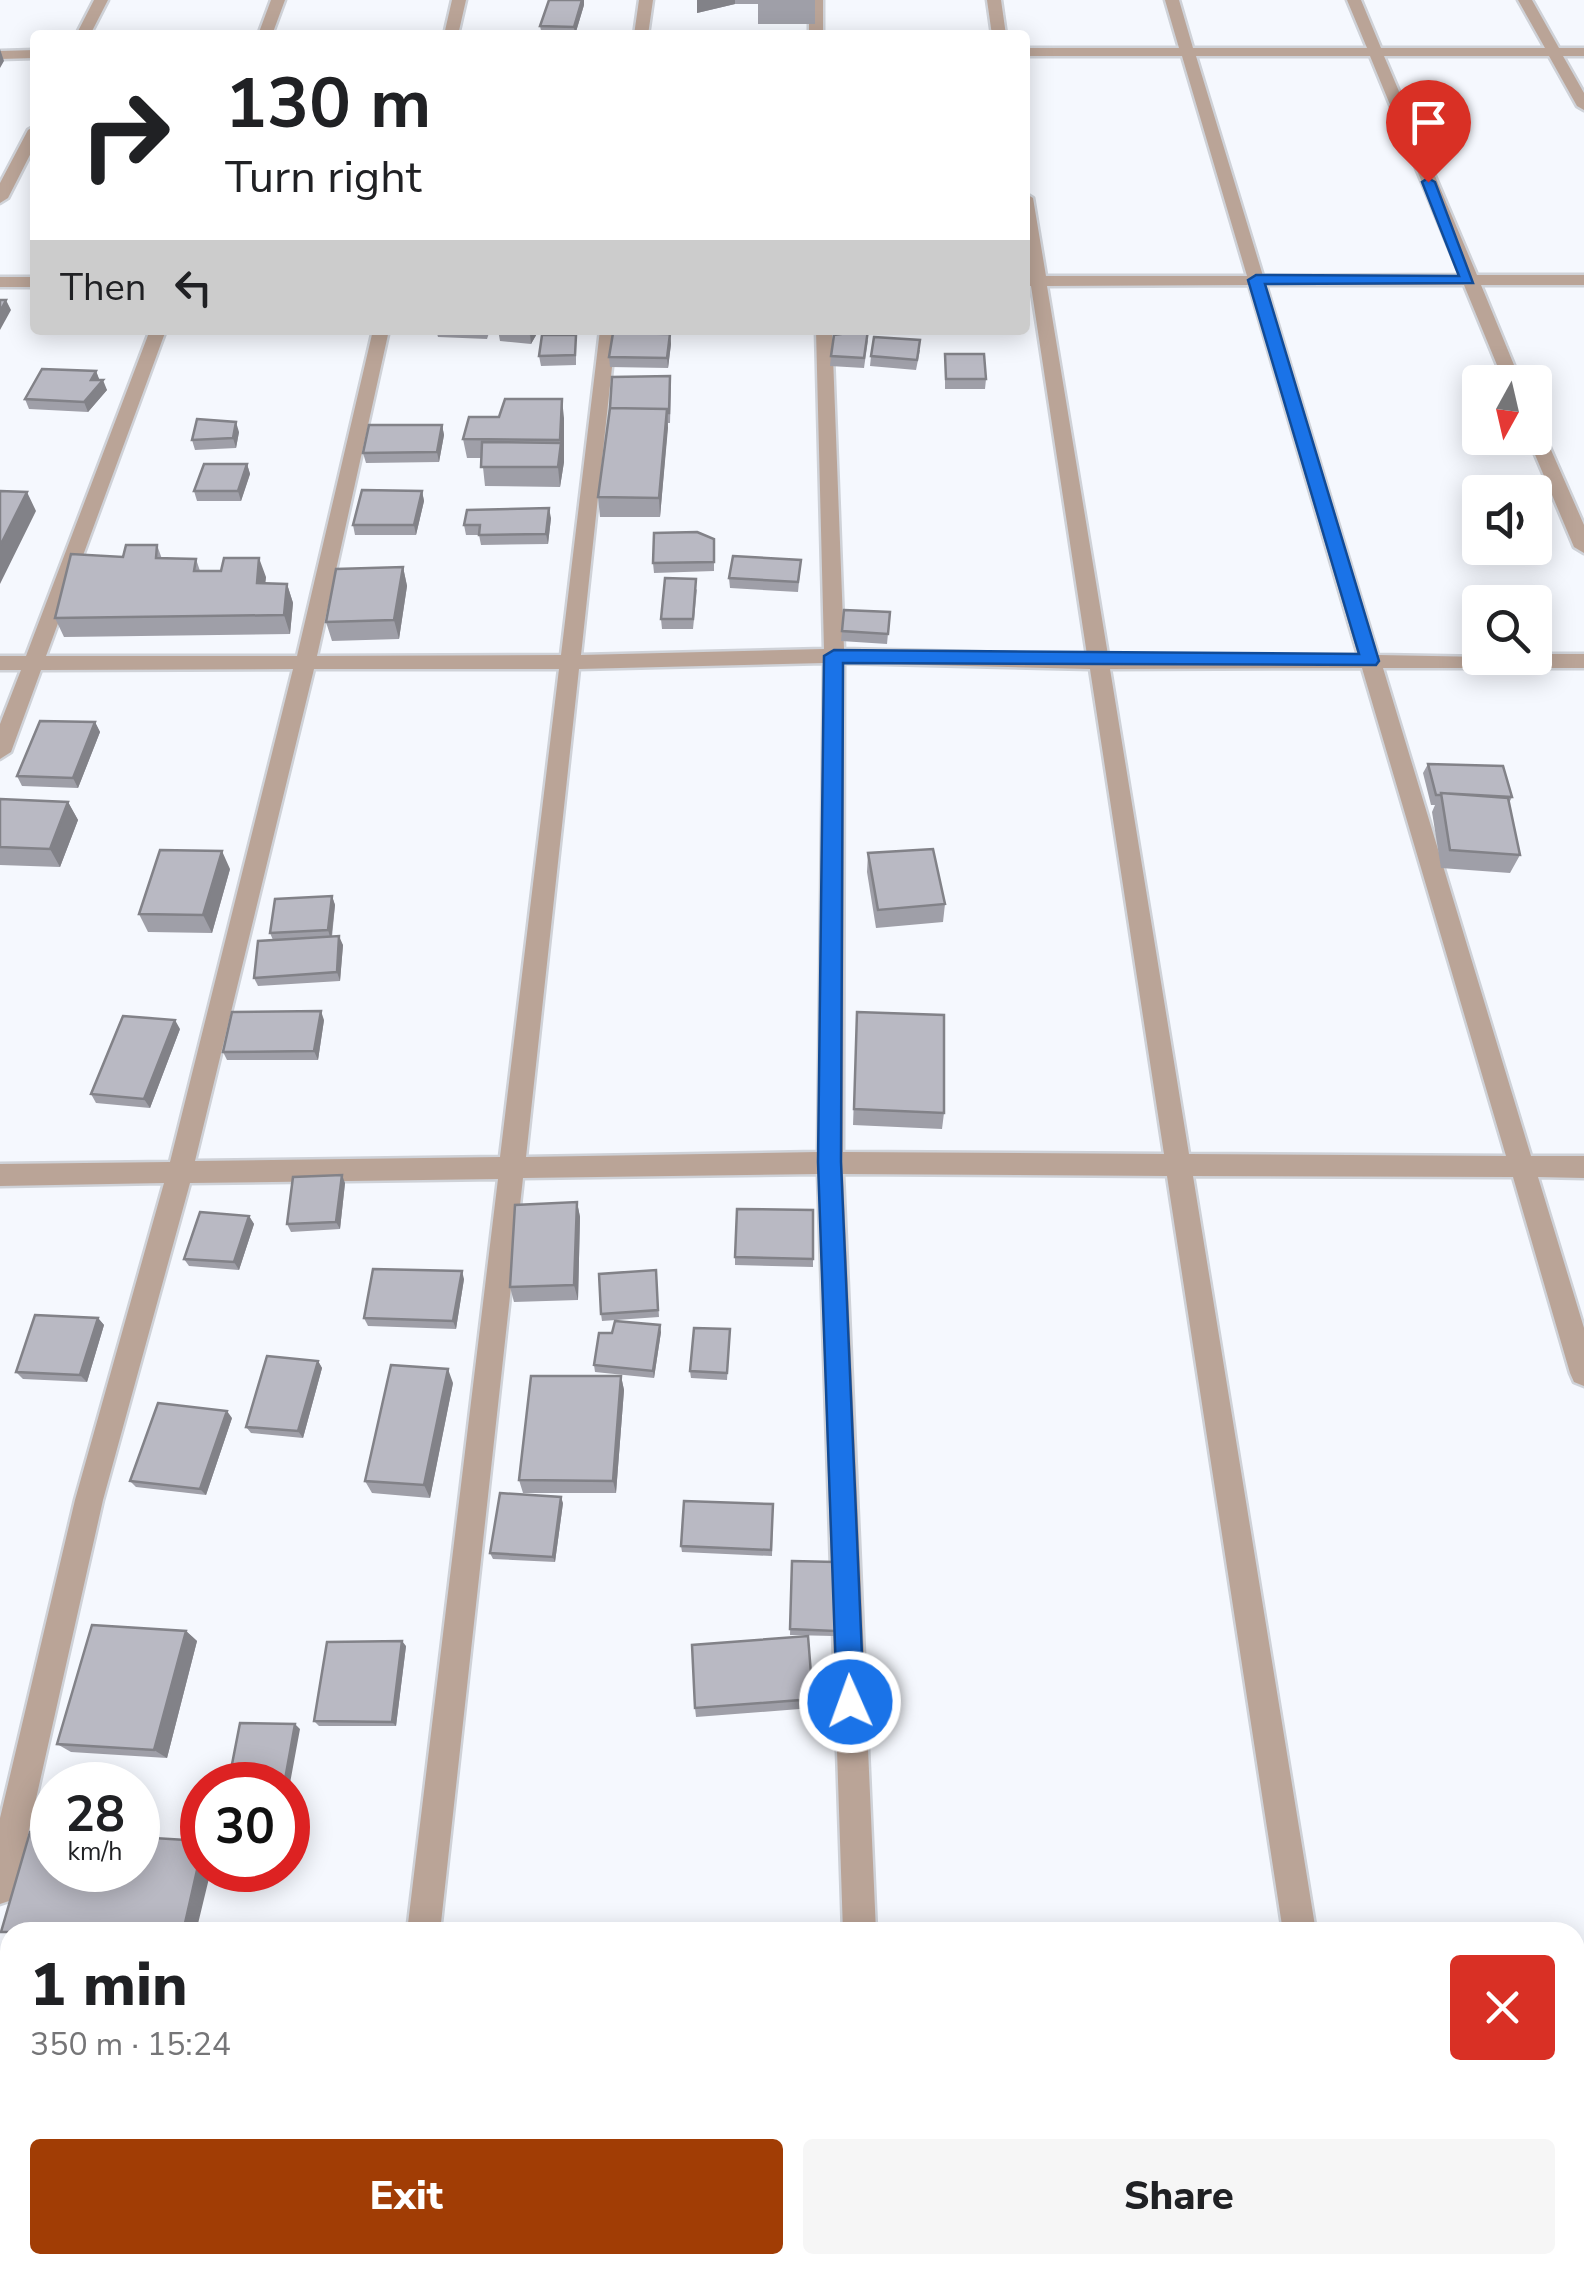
<!DOCTYPE html>
<meta charset="utf-8">
<style>
:root{--surface:#fff;--page:#f6f6f6;--text:#202124;--muted:#757577;--accent:#a13d05}
body{margin:0;font-family:"Nunito Sans",sans-serif;background:var(--page);color:var(--text);height:100vh;display:flex;flex-direction:column;font-size:38px;white-space:nowrap}
*{box-sizing:border-box;margin:0}
p{font-size:32px;color:var(--muted)}
.icon{flex:none;width:55px;height:55px;fill:none;stroke:currentColor;stroke-width:2;stroke-linecap:round;stroke-linejoin:round}
.map{position:relative;flex:1;overflow:hidden}
.side{position:absolute;left:0px;top:1922px;width:1585px;height:352px;display:flex;flex-direction:column;background:var(--surface);border-radius:30px 30px 0 0;box-shadow:0 5px 25px #0003}
.side>*{flex:none}
.banner{position:absolute;left:30px;top:30px;width:1000px;height:305px;border-radius:10px;box-shadow:0 5px 25px #0003;background:#fff;color:var(--text);overflow:hidden}
.needle{width:65px;rotate:188deg}
.buttons{position:absolute;left:1462px;top:365px;display:grid;gap:20px}
.buttons a{display:grid;place-items:center;width:90px;height:90px;border-radius:10px;background:var(--surface);box-shadow:0 5px 25px #0003;font-size:50px}
.speed{position:absolute;left:30px;top:1762px;display:flex;gap:20px;font-size:50px;font-weight:700;text-align:center}
.speed>*{display:grid;place-content:center;width:130px;height:130px;border-radius:50%;background:var(--surface);box-shadow:0 5px 25px #0003;line-height:1}
.speed small{font-size:25px;font-weight:400}
.speed .limit{border:15px solid #d22;background:#fff;color:#111}
.pin{position:absolute;display:grid;place-items:center;width:85px;height:85px;color:#fff;margin:-102px -42px;border-radius:50% 50% 50% 0;rotate:-45deg;box-shadow:0 0 10px #0007}
.pin .icon{rotate:45deg}
.me{position:absolute;width:110px;margin:-55px;rotate:358deg;stroke-linejoin:round;filter:drop-shadow(0 0 8px #0008)}
.turn{display:flex;align-items:center;gap:35px;height:210px;padding:0 30px;font-size:45px}
.turn .icon{width:130px;height:130px;stroke-width:2.5}
.turn b{display:block;font-size:70px;line-height:85px}
.then{display:flex;align-items:center;height:95px;padding:0 30px;background:#0003;gap:20px;font-size:38px}
.round{display:grid;place-items:center;flex:none;width:105px;height:105px;border-radius:10px;background:var(--page)}
.overview{display:flex;align-items:center;justify-content:space-between;height:170px;padding:0 30px}
h1{font-size:60px;font-weight:800;line-height:75px}
.button{display:flex;gap:20px;margin-top:auto;padding:20px 30px}
.button a{flex:1;height:115px;border-radius:10px;background:var(--accent);color:#fff;font-size:40px;font-weight:800;line-height:115px;text-align:center}
.button a+a{background:var(--page);color:var(--text)}
.map>svg:first-child{display:block}
.lines{fill:none;stroke-linecap:round;stroke-linejoin:round}
.minor-casing{stroke:#cfd2d8;stroke-width:5}
.minor{fill:#baa497;fill-rule:evenodd}
.wall{fill:#9f9fa8}
.shaded-wall{fill:#828288}
.building{fill:#b9b9c3;stroke:#828288;stroke-width:2.5}
.route{fill:#1a73e8;stroke:#114b97;stroke-width:2.5}
</style>
<div class="map">
<svg width="1584" height="2273" viewBox="0 0 1584 2273">
<rect width="100%" height="100%" fill="#f5f8fe"/>
<g class="lines">
<defs>
<path id="minor" d="M 94,0 L 108,0 L 90,35 L 76,35 Z
M 271,0 L 285,0 L 272,35 L 258,35 Z
M 452,0 L 466,0 L 458,35 L 444,35 Z
M 639,0 L 653,0 L 648,35 L 634,35 Z
M 809,0 L 823,0 L 823,35 L 809,35 Z
M 987,0 L 1001,0 L 1006,35 L 992,35 Z
M 1165,0 L 1179,0 L 1193,48 L 1367,48 L 1347,0 L 1361,0 L 1381,48 L 1545,48 L 1518,0 L 1532,0 L 1559,48 L 1584,48 L 1584,56 L 1563,56 L 1584,93 L 1584,110 L 1577,106 L 1549,56 L 1384,56 L 1477,275 L 1584,275 L 1584,285 L 1481,285 L 1521,382 L 1504,382 L 1464,285 L 1266,285 L 1378,655 L 1535,658 L 1535,654 L 1584,654 L 1584,668 L 1383,668 L 1531,1156 L 1584,1156 L 1584,1178 L 1538,1177 L 1584,1328 L 1584,1386 L 1574,1382 L 1570,1373 L 1513,1177 L 1193,1176 L 1316,1932 L 1283,1932 L 1167,1176 L 843,1174 L 876,1932 L 843,1932 L 818,1174 L 523,1178 L 440,1932 L 407,1932 L 498,1179 L 190,1183 L 103,1500 L 16,1888 L 12,1900 L 0,1904 L 0,1818 L 75,1500 L 164,1183 L 0,1186 L 0,1164 L 170,1162 L 293,669 L 41,670 L 11,752 L 0,759 L 0,724 L 21,670 L 0,670 L 0,656 L 26,656 L 150,330 L 166,330 L 46,656 L 297,656 L 373,330 L 389,330 L 317,656 L 561,655 L 600,330 L 616,330 L 581,655 L 824,649 L 816,330 L 832,330 L 844,649 L 1087,655 L 1031,286 L 1025,286 L 1025,276 L 1029,276 L 1025,193 L 1033,198 L 1046,276 L 1247,276 L 1182,56 L 1025,56 L 1025,48 L 1179,48 ZM 1196,56 L 1370,56 L 1460,275 L 1263,276 ZM 1249,285 L 1358,655 L 1108,655 L 1047,286 ZM 824,663 L 818,1152 L 526,1157 L 579,669 ZM 844,663 L 1090,669 L 1164,1154 L 843,1152 ZM 1362,668 L 1506,1156 L 1189,1154 L 1110,669 ZM 314,669 L 559,669 L 500,1157 L 195,1161 Z
M 35,50 L 35,58 L 0,59 L 0,51 Z
M 35,126 L 35,145 L 8,198 L 0,203 L 0,183 L 28,130 Z
M 0,277 L 35,277 L 35,287 L 0,287 Z
M 1535,429 L 1544,434 L 1584,525 L 1584,553 L 1574,547 L 1528,438 L 1535,438 Z
M 0,2011 L 10,2011 L 10,2045 L 0,2045 Z
M 1575,2017 L 1584,2017 L 1584,2051 L 1575,2051 Z
M 364,2265 L 400,2265 L 399,2273 L 363,2273 Z
M 845,2265 L 881,2265 L 881,2273 L 845,2273 Z
M 1329,2265 L 1365,2265 L 1366,2273 L 1330,2273 Z"/>
</defs>
<!-- minor casing -->
<use href="#minor" class="minor-casing"/>
<!-- minor -->
<use href="#minor" class="minor"/>
</g>
<!-- wall -->
<path class="wall" d="M 697,0 L 815,0 L 815,24 L 758,24 L 758,4 L 735,4 L 697,13 Z
M 584,5 L 575,35 L 542,35 L 540,26 Z
M 436,330 L 490,330 L 487,339 L 438,337 Z
M 498,330 L 539,330 L 531,344 L 500,341 Z
M 670,334 L 671,344 L 668,368 L 610,367 L 609,357 Z
M 576,335 L 576,365 L 541,366 L 539,356 Z
M 868,340 L 864,368 L 830,366 L 831,356 Z
M 920,350 L 916,370 L 870,366 L 871,356 Z
M 945,354 L 986,379 L 985,389 L 945,389 Z
M 96,371 L 99,380 L 107,390 L 88,412 L 29,409 L 25,399 Z
M 671,386 L 670,423 L 668,423 L 660,517 L 600,517 L 598,497 Z
M 564,418 L 564,462 L 560,487 L 485,486 L 482,458 L 467,458 L 463,439 Z
M 442,425 L 444,435 L 439,462 L 366,463 L 363,453 Z
M 239,432 L 236,448 L 195,450 L 192,440 Z
M 247,464 L 250,474 L 241,501 L 197,501 L 194,491 Z
M 422,491 L 424,501 L 416,535 L 355,535 L 353,525 Z
M 551,518 L 548,544 L 481,545 L 479,535 L 466,535 L 464,525 Z
M 714,539 L 714,571 L 654,573 L 653,563 Z
M 157,545 L 162,559 L 196,559 L 200,571 L 266,577 L 265,583 L 287,584 L 293,603 L 290,634 L 64,637 L 55,618 L 123,557 Z
M 801,560 L 798,592 L 730,588 L 729,578 Z
M 403,567 L 407,586 L 399,639 L 332,641 L 326,622 Z
M 697,589 L 693,629 L 662,629 L 661,619 Z
M 844,610 L 890,612 L 887,644 L 841,641 Z
M 95,722 L 100,732 L 78,788 L 22,786 L 17,776 Z
M 1428,764 L 1512,797 L 1509,803 L 1520,855 L 1510,873 L 1441,868 L 1432,812 L 1435,805 L 1431,805 L 1423,773 Z
M 0,799 L 68,802 L 78,820 L 60,867 L 0,865 Z
M 868,853 L 945,904 L 943,922 L 876,928 L 867,872 Z
M 230,869 L 212,933 L 148,932 L 139,914 Z
M 332,896 L 335,905 L 332,937 L 343,945 L 340,981 L 258,986 L 254,978 L 273,940 L 270,933 Z
M 857,1012 L 944,1113 L 942,1129 L 853,1125 Z
M 324,1020 L 318,1060 L 227,1060 L 223,1052 Z
M 180,1029 L 150,1108 L 96,1103 L 91,1094 Z
M 345,1183 L 340,1229 L 291,1232 L 287,1224 Z
M 577,1202 L 580,1217 L 578,1300 L 514,1302 L 510,1287 Z
M 813,1210 L 813,1267 L 735,1265 L 735,1257 Z
M 249,1216 L 254,1224 L 239,1270 L 189,1266 L 184,1259 Z
M 656,1270 L 659,1317 L 602,1321 L 601,1314 Z
M 464,1279 L 456,1329 L 368,1326 L 364,1318 Z
M 98,1318 L 104,1325 L 87,1382 L 23,1379 L 16,1372 Z
M 730,1329 L 727,1380 L 691,1378 L 690,1371 Z
M 661,1332 L 654,1378 L 595,1372 L 594,1365 L 612,1333 Z
M 318,1361 L 322,1368 L 303,1438 L 251,1433 L 246,1427 Z
M 621,1376 L 624,1390 L 616,1493 L 523,1493 L 519,1480 Z
M 453,1383 L 430,1498 L 372,1493 L 365,1481 Z
M 232,1418 L 206,1495 L 136,1487 L 130,1481 Z
M 563,1503 L 555,1562 L 493,1559 L 490,1553 Z
M 773,1504 L 772,1556 L 682,1552 L 681,1546 Z
M 792,1561 L 836,1562 L 834,1636 L 790,1635 Z
M 186,1631 L 197,1641 L 167,1758 L 71,1752 L 57,1744 Z
M 406,1646 L 396,1726 L 319,1726 L 314,1721 Z
M 813,1699 L 812,1708 L 696,1717 L 695,1708 Z"/>
<!-- shaded-wall -->
<path class="shaded-wall" d="M 582,0 L 584,0 L 584,5 L 575,35 L 574,27 Z
M 697,0 L 735,0 L 735,4 L 697,13 Z
M 0,49 L 4,61 L 0,68 Z
M 6,300 L 11,310 L 0,330 L 0,312 Z
M 532,330 L 539,330 L 531,344 L 530,334 Z
M 670,334 L 671,344 L 668,368 L 667,358 Z
M 96,371 L 100,381 L 103,380 L 107,390 L 88,412 L 84,402 L 91,380 Z
M 562,399 L 564,418 L 564,462 L 560,487 L 558,467 L 560,447 Z
M 667,409 L 668,428 L 660,517 L 659,498 Z
M 236,422 L 239,432 L 236,448 L 233,438 Z
M 442,425 L 444,435 L 439,462 L 437,452 Z
M 247,464 L 250,474 L 241,501 L 238,491 Z
M 422,491 L 424,501 L 416,535 L 414,525 Z
M 27,492 L 36,511 L 0,584 L 0,546 Z
M 549,508 L 551,518 L 548,544 L 546,534 Z
M 259,558 L 266,577 L 263,602 L 257,583 Z
M 403,567 L 407,586 L 399,639 L 394,620 Z
M 287,584 L 293,603 L 290,634 L 284,615 Z
M 95,722 L 100,732 L 78,788 L 73,778 Z
M 68,802 L 78,820 L 60,867 L 50,849 Z
M 222,851 L 230,869 L 212,933 L 203,915 Z
M 332,896 L 335,905 L 331,940 L 328,930 Z
M 339,936 L 343,945 L 340,981 L 337,972 Z
M 321,1011 L 324,1020 L 318,1060 L 314,1051 Z
M 175,1020 L 180,1029 L 150,1108 L 144,1099 Z
M 342,1175 L 345,1183 L 340,1229 L 336,1222 Z
M 577,1202 L 580,1217 L 578,1300 L 574,1285 Z
M 249,1216 L 254,1224 L 239,1270 L 234,1262 Z
M 462,1271 L 464,1279 L 456,1329 L 453,1321 Z
M 98,1318 L 104,1325 L 87,1382 L 80,1375 Z
M 660,1325 L 661,1332 L 654,1378 L 653,1371 Z
M 318,1361 L 322,1368 L 303,1438 L 298,1431 Z
M 448,1369 L 453,1383 L 430,1498 L 424,1485 Z
M 621,1376 L 624,1390 L 616,1493 L 613,1481 Z
M 227,1411 L 232,1418 L 206,1495 L 200,1489 Z
M 561,1497 L 563,1503 L 555,1562 L 553,1557 Z
M 186,1631 L 197,1641 L 167,1758 L 154,1750 Z
M 402,1641 L 406,1646 L 396,1726 L 392,1722 Z
M 295,1724 L 300,1729 L 288,1794 L 288,1785 L 284,1785 Z
M 202,1848 L 202,1870 L 211,1870 L 196,1932 L 183,1932 Z
M 522,2265 L 528,2265 L 527,2273 L 521,2273 Z"/>
<!-- building -->
<path class="building" d="M 549,0 L 582,0 L 574,27 L 540,26 Z
M 0,300 L 6,300 L 0,312 Z
M 498,330 L 532,330 L 530,334 Z
M 868,330 L 864,358 L 831,356 L 834,335 Z
M 613,333 L 670,334 L 667,358 L 609,357 Z
M 542,335 L 576,335 L 575,355 L 539,356 Z
M 874,337 L 920,340 L 917,360 L 871,356 Z
M 945,354 L 984,354 L 986,379 L 946,379 Z
M 42,369 L 96,371 L 91,380 L 103,380 L 84,402 L 25,399 Z
M 670,376 L 669,413 L 667,413 L 667,409 L 610,408 L 612,377 Z
M 505,399 L 562,399 L 560,440 L 463,439 L 469,417 L 499,417 Z
M 610,408 L 667,409 L 659,498 L 598,497 Z
M 197,419 L 236,422 L 233,438 L 192,440 Z
M 369,425 L 442,425 L 437,452 L 363,453 Z
M 482,442 L 561,443 L 558,467 L 481,467 Z
M 204,464 L 247,464 L 238,491 L 194,491 Z
M 362,490 L 422,491 L 414,525 L 353,525 Z
M 0,491 L 27,492 L 0,546 Z
M 549,508 L 546,534 L 479,535 L 480,525 L 464,525 L 467,510 Z
M 697,532 L 714,539 L 714,562 L 653,563 L 654,533 Z
M 126,545 L 157,545 L 156,558 L 196,559 L 194,571 L 221,571 L 224,558 L 259,558 L 257,583 L 287,584 L 284,615 L 55,618 L 71,554 L 123,557 Z
M 733,556 L 801,560 L 798,582 L 729,578 Z
M 403,567 L 394,620 L 326,622 L 336,569 Z
M 665,578 L 696,579 L 693,619 L 661,619 Z
M 844,610 L 890,612 L 888,634 L 842,631 Z
M 40,721 L 95,722 L 73,778 L 17,776 Z
M 1428,764 L 1503,766 L 1512,797 L 1441,793 L 1441,795 L 1436,795 Z
M 1441,793 L 1508,798 L 1520,855 L 1450,850 Z
M 0,799 L 68,802 L 50,849 L 0,847 Z
M 933,849 L 945,904 L 878,910 L 868,853 Z
M 160,850 L 222,851 L 203,915 L 139,914 Z
M 332,896 L 328,930 L 270,933 L 275,899 Z
M 339,936 L 337,972 L 254,978 L 258,941 Z
M 321,1011 L 314,1051 L 223,1052 L 232,1012 Z
M 857,1012 L 944,1015 L 944,1113 L 854,1109 Z
M 123,1016 L 175,1020 L 144,1099 L 91,1094 Z
M 342,1175 L 336,1222 L 287,1224 L 293,1177 Z
M 577,1202 L 574,1285 L 510,1287 L 515,1205 Z
M 737,1209 L 813,1210 L 813,1259 L 735,1257 Z
M 200,1212 L 249,1216 L 234,1262 L 184,1259 Z
M 373,1269 L 462,1271 L 453,1321 L 364,1318 Z
M 656,1270 L 658,1310 L 601,1314 L 599,1274 Z
M 35,1315 L 98,1318 L 80,1375 L 16,1372 Z
M 615,1321 L 660,1325 L 653,1371 L 594,1365 L 599,1333 L 612,1333 Z
M 694,1328 L 730,1329 L 727,1373 L 690,1371 Z
M 267,1356 L 318,1361 L 298,1431 L 246,1427 Z
M 391,1365 L 448,1369 L 424,1485 L 365,1481 Z
M 531,1376 L 621,1376 L 613,1481 L 519,1480 Z
M 158,1403 L 227,1411 L 200,1489 L 130,1481 Z
M 500,1493 L 561,1497 L 553,1557 L 490,1553 Z
M 684,1501 L 773,1504 L 771,1550 L 681,1546 Z
M 792,1561 L 836,1562 L 835,1631 L 790,1629 Z
M 92,1625 L 186,1631 L 154,1750 L 57,1744 Z
M 808,1636 L 813,1699 L 695,1708 L 692,1645 Z
M 402,1641 L 392,1722 L 314,1721 L 327,1642 Z
M 240,1723 L 295,1724 L 284,1785 L 228,1785 Z
M 30,1832 L 52,1833 L 52,1870 L 138,1870 L 138,1837 L 202,1841 L 202,1848 L 183,1932 L 1,1932 Z
M 432,2265 L 522,2265 L 521,2273 L 430,2273 Z"/>
<!-- route -->
<path class="route" d="M 1428,178 L 1435,182 L 1473,283 L 1265,284 L 1379,661 L 1376,665 L 843,663 L 841,1162 L 864,1702 L 860,1711 L 850,1715 L 841,1711 L 837,1702 L 818,1162 L 824,656 L 834,650 L 1359,654 L 1248,280 L 1256,275 L 1459,276 L 1422,182 Z"/>
</svg>
<div class="buttons">
<a><svg class="needle" viewBox="-14 -14 28 28"><path d="M0-13l5 13h-10z" fill="#e53935"/><path d="M0 13l5-13h-10z" fill="#757577"/></svg></a>
<a><svg class="icon" aria-label="sound" viewBox="0 0 24 24"><path d="M4 9h4l5-4v14l-5-4H4zM17 9q2 3 0 6"/></svg></a>
<a><svg class="icon" aria-label="search" viewBox="0 0 24 24"><circle cx="10" cy="10" r="6"/><path d="M15 15l6 6"/></svg></a>
</div>
<div class="speed"><div>28<small>km/h</small></div><div class="limit">30</div></div>
<div class="pin" style="left:1428px;top:182px;background:#d93025"><svg class="icon" aria-label="arrive" viewBox="0 0 24 24"><path d="M6 21V4h12l-3 4 3 4H6"/></svg></div>
<svg class="me" style="left:850px;top:1702px" viewBox="-20 -20 40 40"><circle r="17" fill="#1a73e8" stroke="#fff" stroke-width="3"/><path d="M0-11L8 9 0 5-8 9z" fill="#fff"/></svg>
<div class="banner">
<div class="turn"><svg class="icon" aria-label="right" viewBox="0 0 24 24"><path d="M7 20v-9h11M14 6l5 5-5 5"/></svg><div><b>130 m</b>Turn right</div></div>
<div class="then">Then<svg class="icon" aria-label="left" viewBox="0 0 24 24"><path d="M17 20v-9H6M10 6l-5 5 5 5"/></svg></div>
</div>
<section class="side">
<div class="overview"><div><h1>1 min</h1><p>350 m · 15:24</p></div><a class="round" style="background:#d93025;color:#fff"><svg class="icon" aria-label="close" viewBox="0 0 24 24"><path d="M6 6l12 12M18 6L6 18"/></svg></a></div>
<div class="button"><a>Exit</a><a>Share</a></div>
</section>
</div>
